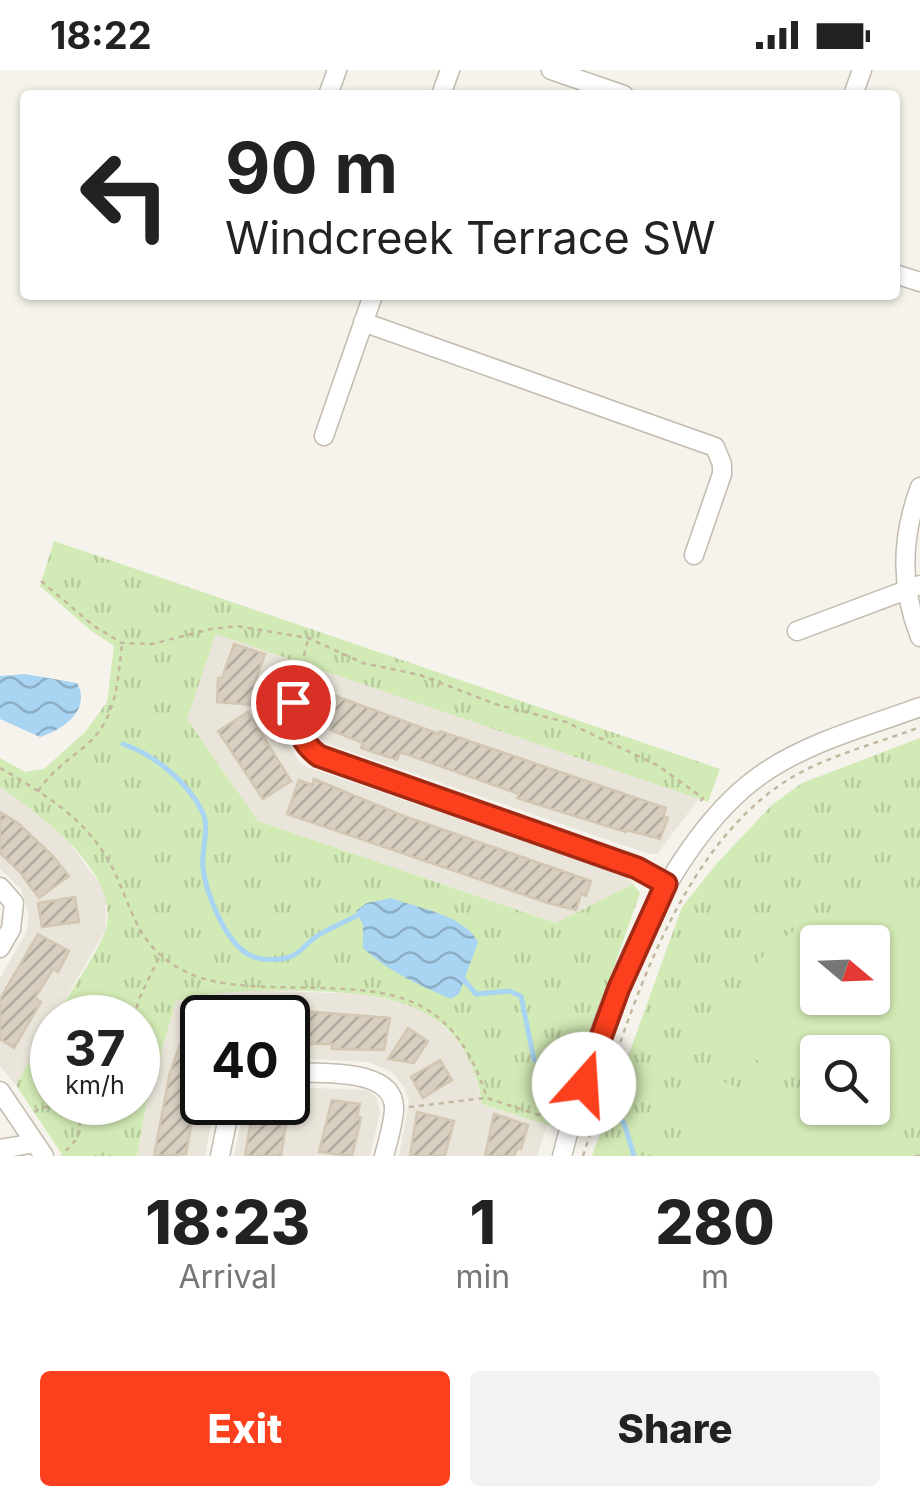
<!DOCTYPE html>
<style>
:root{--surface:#fff;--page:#f2f2f2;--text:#222;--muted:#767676;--accent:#fc3f1d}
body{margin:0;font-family:Inter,sans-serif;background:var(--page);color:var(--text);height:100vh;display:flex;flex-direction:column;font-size:38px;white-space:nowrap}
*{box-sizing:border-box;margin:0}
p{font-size:32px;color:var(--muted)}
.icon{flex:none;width:55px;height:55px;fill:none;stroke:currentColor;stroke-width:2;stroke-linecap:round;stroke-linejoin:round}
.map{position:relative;height:1086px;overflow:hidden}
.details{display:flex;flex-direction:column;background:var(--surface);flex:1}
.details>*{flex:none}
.guide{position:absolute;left:20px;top:20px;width:880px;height:210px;border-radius:10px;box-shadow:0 2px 8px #0004;background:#fff;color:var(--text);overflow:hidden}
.needle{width:65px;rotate:109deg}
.fabs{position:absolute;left:800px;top:855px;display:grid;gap:20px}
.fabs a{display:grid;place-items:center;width:90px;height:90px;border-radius:10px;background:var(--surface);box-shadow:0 2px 8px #0004;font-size:50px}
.speed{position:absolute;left:30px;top:925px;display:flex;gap:20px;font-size:50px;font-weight:700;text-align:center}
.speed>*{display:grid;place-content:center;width:130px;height:130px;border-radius:50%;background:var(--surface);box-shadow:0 2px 8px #0004;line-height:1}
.speed small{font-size:25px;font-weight:400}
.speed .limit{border:5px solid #111;border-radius:15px;background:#fff;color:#111}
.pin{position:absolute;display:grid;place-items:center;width:85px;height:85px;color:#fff;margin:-42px;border:5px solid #fff;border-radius:50%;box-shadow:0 2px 10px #0007}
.me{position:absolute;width:110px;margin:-55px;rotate:19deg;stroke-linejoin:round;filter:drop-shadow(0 0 8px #0008)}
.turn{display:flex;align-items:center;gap:35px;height:210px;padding:0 40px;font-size:45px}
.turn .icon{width:130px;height:130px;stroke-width:2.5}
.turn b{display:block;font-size:70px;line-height:85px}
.eta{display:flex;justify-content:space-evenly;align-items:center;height:170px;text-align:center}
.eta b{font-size:60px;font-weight:800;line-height:70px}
.primary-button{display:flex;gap:20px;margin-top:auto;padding:20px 40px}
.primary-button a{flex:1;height:115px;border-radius:10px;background:var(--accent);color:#fff;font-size:40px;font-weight:800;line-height:115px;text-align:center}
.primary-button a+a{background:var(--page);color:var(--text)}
.status{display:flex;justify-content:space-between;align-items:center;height:70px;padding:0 50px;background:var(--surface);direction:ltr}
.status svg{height:28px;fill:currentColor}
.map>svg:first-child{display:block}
.residential{fill:#eae5da}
.park{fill:url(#park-tufts);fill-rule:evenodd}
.pitch{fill:#d2eab5;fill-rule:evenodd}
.water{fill:url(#water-waves)}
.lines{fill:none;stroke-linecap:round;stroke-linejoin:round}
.stream{stroke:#a9d4f2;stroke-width:5}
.building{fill:url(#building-hatch);stroke:#d3c7b4;stroke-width:2.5}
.minor-casing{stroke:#c2bbae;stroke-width:21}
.path{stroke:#c4b79f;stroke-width:2.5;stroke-dasharray:5 5;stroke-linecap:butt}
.minor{stroke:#fff;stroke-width:18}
.route-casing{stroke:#a42913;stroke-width:25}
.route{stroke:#fc3f1d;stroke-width:18}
</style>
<div class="status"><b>18:22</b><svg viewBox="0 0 49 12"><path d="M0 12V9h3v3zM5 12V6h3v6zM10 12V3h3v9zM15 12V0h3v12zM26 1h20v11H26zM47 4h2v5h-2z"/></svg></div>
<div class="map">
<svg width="920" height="1086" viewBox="0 0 920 1086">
<defs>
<pattern id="park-tufts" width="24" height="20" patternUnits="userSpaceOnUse" patternTransform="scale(2.5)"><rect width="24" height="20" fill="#d2eab5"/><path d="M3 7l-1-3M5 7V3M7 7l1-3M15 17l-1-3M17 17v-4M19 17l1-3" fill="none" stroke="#b6ca9c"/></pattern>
<pattern id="water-waves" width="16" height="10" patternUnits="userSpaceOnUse" patternTransform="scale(2.5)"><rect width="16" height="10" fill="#a9d4f2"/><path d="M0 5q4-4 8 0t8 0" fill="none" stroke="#8caec5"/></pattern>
<pattern id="building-hatch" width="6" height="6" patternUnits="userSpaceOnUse" patternTransform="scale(2.5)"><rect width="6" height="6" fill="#d8cfc1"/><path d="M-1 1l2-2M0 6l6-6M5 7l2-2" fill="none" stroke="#b1aa9e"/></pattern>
</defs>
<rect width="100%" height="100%" fill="#f6f3ec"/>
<!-- residential -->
<path class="residential" d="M 216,563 L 699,729 L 657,784 L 649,784 L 325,673 L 313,659 L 323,631 L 322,616 L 308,601 L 291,597 L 271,611 L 265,635 L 299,692 L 307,697 L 627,807 L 633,814 L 557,853 L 258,751 L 187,649 Z
M 0,717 L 40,744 L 67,770 L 106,822 L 106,859 L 16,1015 L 0,996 L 0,908 L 26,863 L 29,846 L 21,819 L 0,799 Z
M 237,920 L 366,924 L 417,937 L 439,952 L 459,973 L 471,992 L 482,1034 L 547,1055 L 537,1086 L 399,1086 L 409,1032 L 404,1017 L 392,1002 L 368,992 L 288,988 L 288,948 L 202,948 L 202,1032 L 215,1033 L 205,1086 L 137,1086 L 146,1035 L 176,931 Z
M 288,1017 L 365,1020 L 376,1026 L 380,1042 L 370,1086 L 234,1086 L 245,1033 L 288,1032 Z"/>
<!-- park -->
<path class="park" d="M 54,471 L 720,699 L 708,732 L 216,564 L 187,649 L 258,751 L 556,853 L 633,814 L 640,823 L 557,1058 L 482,1034 C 466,934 393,923 307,921 C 262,920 221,920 176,931 L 146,1035 L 137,1086 L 63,1086 L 16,1015 L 52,952 L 52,1032 L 138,1032 L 138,948 L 55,947 C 67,927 100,879 106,859 C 121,803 40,744 0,717 L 0,688 L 25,702 L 44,699 L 85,662 L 107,632 L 114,576 L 90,560 L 40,516 Z
M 920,668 L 920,1086 L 592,1086 L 682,837 L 718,792 L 773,734 L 802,713 ZM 818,872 L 872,872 L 872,928 L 818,928 ZM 818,982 L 872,982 L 872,1038 L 818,1038 Z"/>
<!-- pitch -->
<path class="pitch" d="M 898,827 L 920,828 L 920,1022 L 915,1035 L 904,1041 L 873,1030 L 872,982 L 818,982 L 817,1011 L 714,975 C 747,878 799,841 898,827 ZM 818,872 L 872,872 L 872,928 L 818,928 Z
M 703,1005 L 893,1072 L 897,1086 L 688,1086 L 691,1046 Z"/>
<!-- water -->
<path class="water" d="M 25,604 L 77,613 C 92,640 62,660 40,667 L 0,649 L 0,606 Z
M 391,828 C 418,838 464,845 478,872 L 459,924 L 451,929 C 419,915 389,902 363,878 L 363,855 L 356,841 L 367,833 Z"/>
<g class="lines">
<!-- stream -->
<path class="stream" d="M 123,674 C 155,685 188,712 203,743 C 210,758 201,780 203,797 C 205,821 223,864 242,880 C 254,890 271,891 286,888 C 301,884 305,874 317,866 C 330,858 345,852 358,845 L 362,846
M 463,909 L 476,924 L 509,921 L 521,926 L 534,990
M 616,1040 L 625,1056 L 634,1086"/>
</g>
<!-- building -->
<path class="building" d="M 234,574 L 265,584 L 255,612 L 254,635 L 217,632 L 218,608 L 222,608 Z
M 333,625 L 439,664 L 440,661 L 666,738 L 663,746 L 668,748 L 660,769 L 627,760 L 626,762 L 536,734 L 517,728 L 519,724 L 400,682 L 397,690 L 361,678 L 363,673 L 330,660 L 331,656 L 320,652 Z
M 248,642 L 291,711 L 263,729 L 218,661 Z
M 314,709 L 401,745 L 591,811 L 586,826 L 581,824 L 576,840 L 548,833 L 287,744 L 299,710 L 312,715 Z
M 0,742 L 18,753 L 53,786 L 69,806 L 39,828 L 19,801 L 0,783 Z
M 75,827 L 79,852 L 42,857 L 38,833 Z
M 38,864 L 69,881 L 58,902 L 53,899 L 35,928 L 41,932 L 14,978 L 0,969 L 0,929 Z
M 288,940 L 390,948 L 384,980 L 332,979 L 332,974 L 288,974 Z
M 408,958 L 428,971 L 414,993 L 388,989 Z
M 180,975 L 202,983 L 202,1013 L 199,1012 L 186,1084 L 154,1086 L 170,1002 Z
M 440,990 L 452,1010 L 423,1028 L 411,1007 Z
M 332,1030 L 360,1034 L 357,1046 L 361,1048 L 352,1086 L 319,1082 Z
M 259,1032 L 289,1036 L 281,1086 L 245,1086 L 253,1039 L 258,1040 Z
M 417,1042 L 454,1051 L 445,1086 L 410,1086 Z
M 494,1044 L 528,1055 L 521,1079 L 517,1078 L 514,1086 L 485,1086 Z"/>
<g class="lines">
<defs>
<path id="minor" d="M 551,0 L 624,25
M 328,25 L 337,0
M 441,25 L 450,0
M 853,25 L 862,0
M 895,204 L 920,212
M 363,252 L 715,377 L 722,394 L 722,404 L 694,485
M 324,366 L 373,225
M 920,417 C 901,468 900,516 920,567
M 797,561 L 920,515
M 293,632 C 297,654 300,672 319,686 L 637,798 L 666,814
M 0,817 L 14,833 L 11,859 L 0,878
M 288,1002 C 317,1004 396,996 394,1040 C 393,1055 388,1071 384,1086
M 0,1021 L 44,1086
M 0,1079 L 35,1073
M 220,1086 L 231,1032
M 562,1086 C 592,967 660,772 765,702 C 811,671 869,656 920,637"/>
</defs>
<!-- minor casing -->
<use href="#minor" class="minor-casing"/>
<!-- path -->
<path class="path" d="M 41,511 L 94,556 L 122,573 L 152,574 L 211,559 L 237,556 L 308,568 L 363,593 L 420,605 L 498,635 L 566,652 L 657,695 L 703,728 L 698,734
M 297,615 L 308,569
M 0,698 C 33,717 73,741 96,772 C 136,823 124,879 198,907 C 222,915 248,916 274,917 C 379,920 449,910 487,1028 L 551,1049
M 38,721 C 51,702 67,691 84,677 C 117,650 117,614 122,575
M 135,948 L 138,931 L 160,885
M 409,1037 L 485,1028
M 34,1042 C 53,1030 68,1038 80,1054 L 76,1070 L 62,1085
M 81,1053 L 115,1032
M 583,1086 C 624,962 670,786 786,711 C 825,686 876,674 920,657
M 915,1086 L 920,1086"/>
<!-- minor -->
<use href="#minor" class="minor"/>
</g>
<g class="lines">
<defs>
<path id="route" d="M 293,632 C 297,654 299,672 319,686 L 637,798 L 666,814 L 619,918 L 584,1014"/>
</defs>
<!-- route casing -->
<use href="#route" class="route-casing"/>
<!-- route -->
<use href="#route" class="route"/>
</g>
</svg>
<div class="fabs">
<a><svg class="needle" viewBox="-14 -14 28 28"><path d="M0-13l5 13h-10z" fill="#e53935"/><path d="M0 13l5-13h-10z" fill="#767676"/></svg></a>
<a><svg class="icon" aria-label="search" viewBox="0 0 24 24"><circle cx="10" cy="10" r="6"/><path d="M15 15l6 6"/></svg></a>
</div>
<div class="speed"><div>37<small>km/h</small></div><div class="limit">40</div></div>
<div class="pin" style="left:293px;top:632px;background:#d93025"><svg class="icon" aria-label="arrive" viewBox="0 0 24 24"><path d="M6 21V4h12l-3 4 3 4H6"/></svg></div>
<svg class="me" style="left:584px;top:1014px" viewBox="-20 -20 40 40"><circle r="19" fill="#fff"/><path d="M0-13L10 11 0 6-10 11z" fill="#fc3f1d"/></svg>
<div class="guide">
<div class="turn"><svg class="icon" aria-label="left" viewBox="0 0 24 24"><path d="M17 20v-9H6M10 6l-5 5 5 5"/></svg><div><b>90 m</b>Windcreek Terrace SW</div></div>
</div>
</div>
<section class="details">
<div class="eta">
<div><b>18:23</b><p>Arrival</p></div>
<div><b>1</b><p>min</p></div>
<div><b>280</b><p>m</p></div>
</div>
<div class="primary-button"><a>Exit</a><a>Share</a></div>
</section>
